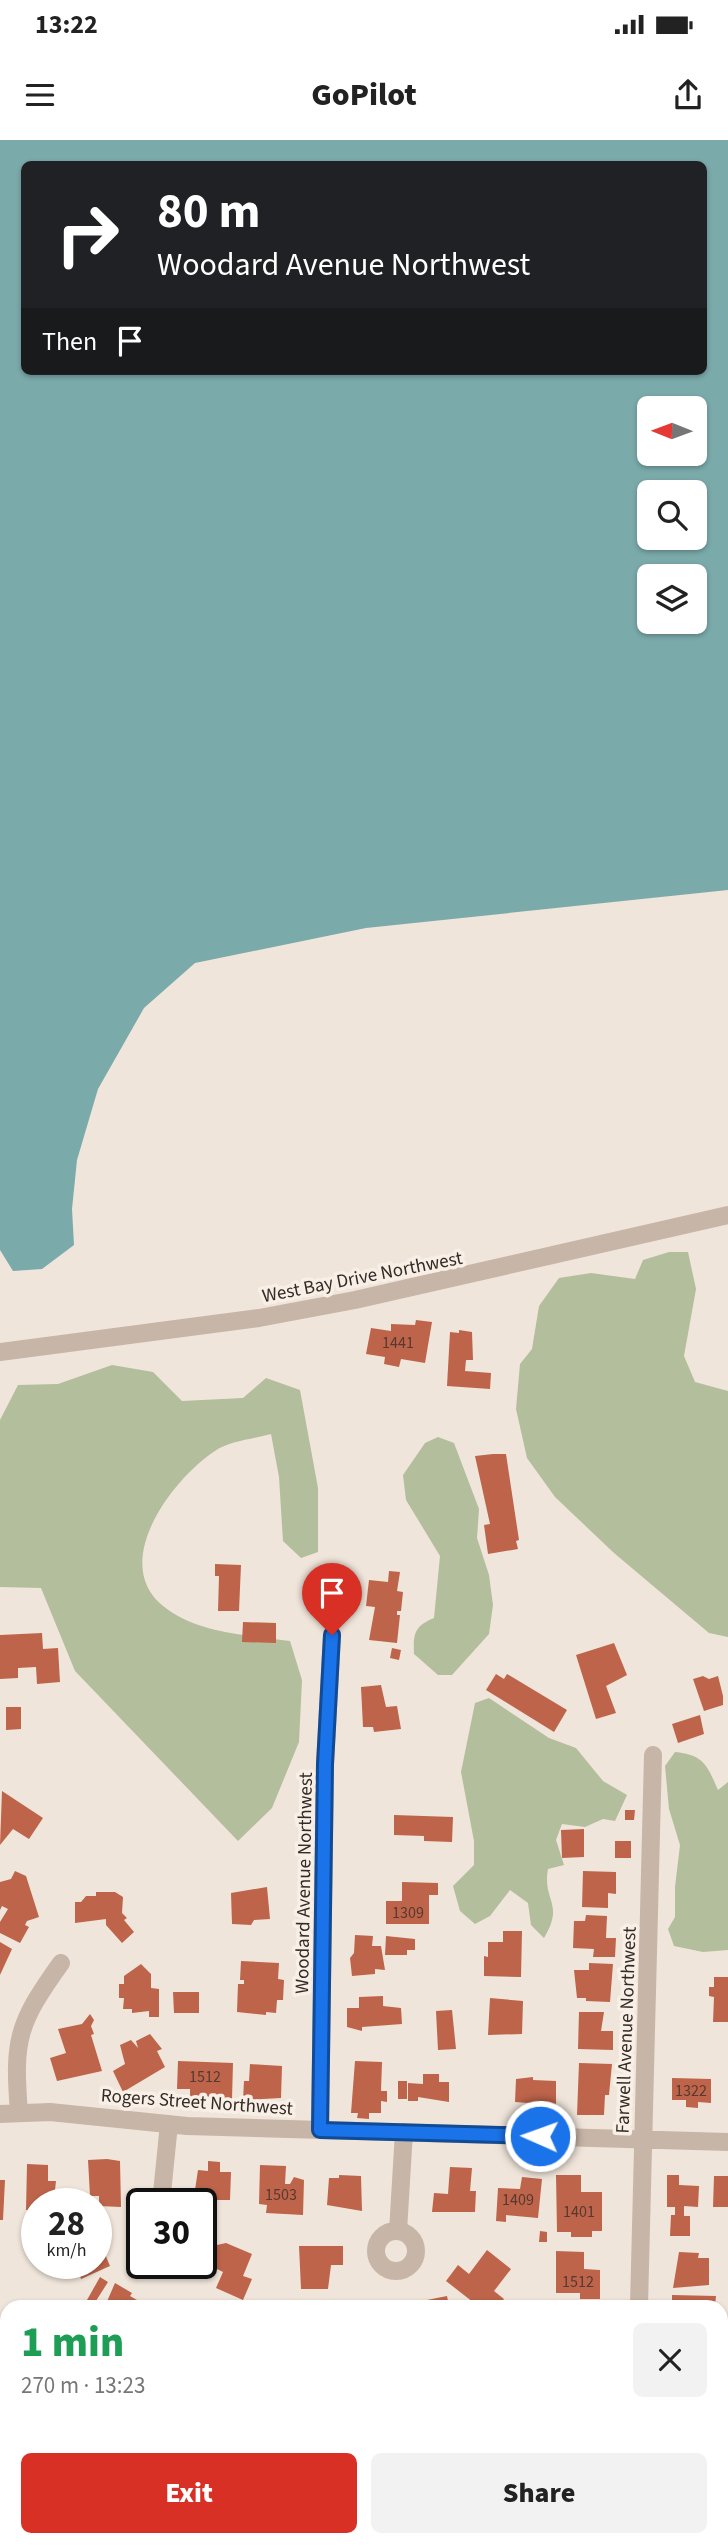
<!DOCTYPE html>
<meta charset="utf-8">
<style>
:root{--surface:#fff;--page:#f2f2f2;--text:#222;--muted:#767676;--accent:#d93025}
body{margin:0;font-family:"Source Sans 3",sans-serif;background:var(--page);color:var(--text);height:100vh;display:flex;flex-direction:column;font-size:26px;white-space:nowrap}
*{box-sizing:border-box;margin:0}
p{font-size:23px;color:var(--muted)}
.icon{flex:none;width:38px;height:38px;fill:none;stroke:currentColor;stroke-width:2;stroke-linecap:round;stroke-linejoin:round}
.map{position:relative;flex:1;overflow:hidden}
.sheet{position:absolute;left:0px;top:2160px;width:728px;height:247px;display:flex;flex-direction:column;background:var(--surface);border-radius:21px 21px 0 0;box-shadow:0 2px 5px #0004}
.sheet>*{flex:none}
.banner{position:absolute;left:21px;top:21px;width:686px;height:214px;border-radius:10px;box-shadow:0 2px 5px #0004;background:#202124;color:#fff;overflow:hidden}
.needle{width:46px;rotate:271deg}
.controls{position:absolute;left:637px;top:256px;display:grid;gap:14px}
.controls a{display:grid;place-items:center;width:70px;height:70px;border-radius:10px;background:var(--surface);box-shadow:0 2px 5px #0004;font-size:35px}
.speed{position:absolute;left:21px;top:2048px;display:flex;gap:14px;font-size:35px;font-weight:700;text-align:center}
.speed>*{display:grid;place-content:center;width:91px;height:91px;border-radius:50%;background:var(--surface);box-shadow:0 2px 5px #0004;line-height:1}
.speed small{font-size:18px;font-weight:400}
.speed .limit{border:4px solid #111;border-radius:10px;background:#fff;color:#111}
.pin{position:absolute;display:grid;place-items:center;width:60px;height:60px;color:#fff;margin:-72px -30px;border-radius:50% 50% 50% 0;rotate:-45deg;box-shadow:0 0 7px #0007}
.pin .icon{rotate:45deg}
.me{position:absolute;width:77px;margin:-38px;rotate:272deg;stroke-linejoin:round;filter:drop-shadow(0 0 5px #0008)}
.turn{display:flex;align-items:center;gap:24px;height:147px;padding:0 21px;font-size:32px}
.turn .icon{width:91px;height:91px;stroke-width:2.5}
.turn b{display:block;font-size:49px;line-height:60px}
.then{display:flex;align-items:center;height:66px;padding:0 21px;background:#0003;gap:14px;font-size:26px}
.round{display:grid;place-items:center;flex:none;width:74px;height:74px;border-radius:10px;background:var(--page)}
.overview{display:flex;align-items:center;justify-content:space-between;height:119px;padding:0 21px}
h1{font-size:42px;font-weight:800;line-height:52px;color:#1e9e55}
.primary-button{display:flex;gap:14px;margin-top:auto;padding:14px 21px}
.primary-button a{flex:1;height:80px;border-radius:10px;background:var(--accent);color:#fff;font-size:28px;font-weight:800;line-height:80px;text-align:center}
.primary-button a+a{background:var(--page);color:var(--text)}
.status{display:flex;justify-content:space-between;align-items:center;height:49px;padding:0 35px;background:var(--surface);direction:ltr}
.status svg{height:19px;fill:currentColor}
header{display:flex;justify-content:space-between;align-items:center;height:91px;padding:0 21px;background:var(--surface);font-size:32px;font-weight:800}
.map>svg:first-child{display:block}
.green{fill:#b3be9c}
.water{fill:#7baaab;fill-rule:evenodd}
.building{fill:#be644a}
.lines{fill:none;stroke-linecap:round;stroke-linejoin:round}
.minor{stroke:#c7b5a7;stroke-width:18}
.route-casing{stroke:#114b97;stroke-width:18}
.route{stroke:#1a73e8;stroke-width:12}
.labels{text-anchor:middle;stroke-width:7;stroke-linejoin:round;paint-order:stroke}
.number-label{font-size:16px;fill:#563930}
.street-label{font-size:19px;fill:#342b27;stroke:#f8efe6}
</style>
<div class="status"><b>13:22</b><svg viewBox="0 0 49 12"><path d="M0 12V9h3v3zM5 12V6h3v6zM10 12V3h3v9zM15 12V0h3v12zM26 1h20v11H26zM47 4h2v5h-2z"/></svg></div>
<header><svg class="icon" aria-label="menu" viewBox="0 0 24 24"><path d="M4 6h16M4 12h16M4 18h16"/></svg>GoPilot<svg class="icon" aria-label="share" viewBox="0 0 24 24"><path d="M12 15V3M7 8l5-5 5 5M5 13v7h14v-7"/></svg></header>
<div class="map">
<svg width="728" height="2406" viewBox="0 0 728 2406">
<rect width="100%" height="100%" fill="#f0e5da"/>
<!-- green -->
<path class="green" d="M 669,1112 L 688,1112 L 696,1149 L 684,1216 L 695,1242 L 728,1251 L 728,1497 L 709,1493 L 614,1413 L 555,1357 L 527,1318 L 516,1269 L 520,1224 L 532,1209 L 539,1166 L 559,1138 L 591,1133 L 635,1139 L 643,1120 Z
M 112,1225 L 153,1232 L 182,1261 L 243,1258 L 266,1238 L 300,1250 L 318,1348 L 318,1412 L 301,1418 L 283,1401 L 279,1337 L 271,1294 C 254,1299 229,1301 215,1311 C 172,1339 106,1426 167,1469 C 201,1494 250,1495 290,1501 L 302,1540 L 299,1602 L 272,1668 L 238,1701 L 75,1531 L 41,1448 L 0,1447 L 0,1280 L 18,1245 L 58,1244 Z
M 438,1297 L 454,1303 L 479,1369 L 477,1398 L 489,1435 L 493,1465 L 489,1494 L 452,1535 L 438,1535 L 414,1514 C 413,1493 415,1486 434,1478 L 440,1416 L 406,1360 L 403,1335 L 425,1303 Z
M 489,1558 L 549,1598 L 576,1608 L 603,1641 L 627,1655 L 615,1681 L 603,1679 L 585,1687 L 562,1684 L 556,1700 L 564,1725 L 548,1729 C 542,1761 565,1763 544,1798 L 531,1785 L 528,1763 L 510,1750 L 490,1776 L 475,1784 L 460,1771 L 453,1746 L 474,1725 L 474,1701 L 461,1632 L 475,1563 Z
M 675,1612 C 704,1615 707,1625 718,1650 L 728,1642 L 728,1810 L 703,1812 L 674,1806 L 668,1789 L 675,1777 L 675,1747 L 680,1705 L 669,1669 L 665,1626 Z
M 0,2387 L 7,2388 L 7,2399 L 289,2399 L 291,2406 L 0,2406 Z
M 303,2399 L 323,2405 L 352,2399 L 376,2399 L 375,2406 L 294,2406 Z"/>
<!-- water -->
<path class="water" d="M 0,0 L 728,0 L 728,750 L 366,788 L 195,823 L 144,868 L 98,949 L 77,1020 L 72,1069 L 74,1105 L 42,1129 L 13,1131 L 0,1110 ZM 24,24 L 704,24 L 704,231 L 24,231 ZM 649,268 L 695,268 L 695,313 L 649,313 ZM 649,352 L 695,352 L 695,397 L 649,397 ZM 649,436 L 695,436 L 695,481 L 649,481 Z"/>
<!-- building -->
<path class="building" d="M 416,1180 L 432,1182 L 425,1223 L 401,1219 L 399,1227 L 384,1224 L 385,1217 L 366,1214 L 371,1188 L 391,1191 L 391,1184 L 415,1185 Z
M 459,1190 L 472,1192 L 473,1220 L 466,1220 L 465,1231 L 491,1233 L 490,1249 L 447,1246 L 450,1192 L 459,1193 Z
M 493,1314 L 506,1314 L 519,1400 L 516,1401 L 518,1409 L 488,1414 L 484,1385 L 490,1384 L 475,1316 Z
M 215,1424 L 241,1425 L 239,1471 L 218,1471 L 219,1436 L 215,1436 Z
M 389,1431 L 400,1432 L 397,1451 L 403,1452 L 401,1471 L 397,1471 L 397,1475 L 400,1475 L 397,1503 L 369,1500 L 375,1467 L 366,1466 L 369,1440 L 388,1442 Z
M 243,1482 L 276,1483 L 276,1503 L 242,1502 Z
M 42,1493 L 43,1509 L 58,1508 L 60,1542 L 37,1544 L 36,1527 L 18,1528 L 18,1538 L 0,1539 L 0,1495 Z
M 614,1503 L 627,1535 L 606,1546 L 616,1573 L 596,1579 L 576,1515 Z
M 392,1508 L 401,1510 L 399,1520 L 390,1518 Z
M 496,1534 L 504,1539 L 507,1534 L 567,1570 L 554,1592 L 486,1550 Z
M 703,1536 L 709,1539 L 718,1536 L 723,1556 L 723,1565 L 704,1571 L 693,1539 Z
M 381,1545 L 386,1567 L 397,1566 L 401,1589 L 374,1592 L 373,1587 L 363,1587 L 361,1547 Z
M 6,1567 L 21,1567 L 21,1589 L 6,1590 Z
M 700,1575 L 704,1594 L 678,1603 L 672,1584 Z
M 2,1651 L 43,1678 L 29,1699 L 13,1689 L 0,1705 Z
M 625,1670 L 635,1670 L 634,1680 L 625,1680 Z
M 394,1675 L 453,1677 L 452,1702 L 424,1701 L 424,1696 L 394,1695 Z
M 584,1689 L 584,1717 L 562,1718 L 561,1690 Z
M 615,1701 L 631,1701 L 631,1718 L 615,1718 Z
M 15,1731 L 26,1736 L 39,1777 L 27,1781 L 25,1785 L 29,1787 L 20,1803 L 0,1793 L 0,1782 L 8,1769 L 2,1766 L 0,1770 L 0,1742 L 11,1739 Z
M 583,1731 L 616,1732 L 616,1754 L 608,1753 L 608,1768 L 582,1767 Z
M 402,1742 L 438,1743 L 438,1755 L 429,1755 L 429,1784 L 386,1784 L 386,1761 L 402,1761 Z
M 267,1747 L 270,1779 L 254,1780 L 251,1785 L 232,1784 L 231,1753 Z
M 96,1752 L 115,1752 L 123,1757 L 122,1773 L 127,1778 L 124,1780 L 134,1792 L 122,1803 L 106,1785 L 106,1779 L 75,1783 L 75,1762 L 81,1762 L 86,1756 L 96,1756 Z
M 586,1775 L 607,1776 L 606,1798 L 616,1798 L 615,1817 L 593,1817 L 594,1809 L 573,1808 L 574,1781 L 585,1781 Z
M 503,1791 L 522,1791 L 521,1837 L 484,1836 L 484,1816 L 488,1817 L 488,1802 L 503,1802 Z
M 355,1795 L 373,1796 L 372,1806 L 381,1806 L 385,1830 L 375,1829 L 375,1834 L 352,1836 L 350,1818 L 354,1813 Z
M 386,1796 L 415,1799 L 415,1810 L 407,1810 L 407,1815 L 385,1815 Z
M 0,1802 L 12,1809 L 0,1835 Z
M 241,1821 L 279,1823 L 278,1839 L 284,1840 L 283,1860 L 277,1860 L 276,1873 L 266,1872 L 266,1875 L 237,1872 L 238,1844 L 244,1844 L 244,1840 L 240,1840 Z
M 589,1823 L 613,1824 L 610,1862 L 586,1861 L 586,1858 L 577,1858 L 574,1830 L 589,1830 Z
M 141,1824 L 151,1834 L 151,1848 L 159,1849 L 159,1877 L 149,1877 L 149,1871 L 132,1873 L 132,1869 L 123,1869 L 124,1858 L 119,1858 L 119,1844 L 124,1844 L 124,1836 Z
M 714,1837 L 728,1837 L 728,1882 L 713,1882 L 714,1857 L 709,1856 L 709,1847 L 714,1847 Z
M 173,1852 L 199,1852 L 199,1873 L 174,1873 Z
M 383,1856 L 383,1866 L 401,1868 L 402,1884 L 362,1887 L 362,1891 L 347,1887 L 347,1868 L 359,1868 L 359,1857 Z
M 490,1858 L 523,1861 L 522,1894 L 488,1895 Z
M 452,1870 L 456,1909 L 438,1910 L 436,1871 Z
M 579,1872 L 604,1872 L 601,1891 L 613,1891 L 613,1910 L 578,1909 Z
M 90,1874 L 94,1880 L 91,1886 L 94,1894 L 91,1895 L 102,1931 L 57,1941 L 50,1918 L 66,1913 L 58,1889 L 82,1884 Z
M 150,1894 L 162,1909 L 157,1911 L 165,1927 L 123,1952 L 113,1931 L 125,1924 L 120,1905 L 131,1900 L 138,1908 L 136,1901 Z
M 178,1921 L 233,1923 L 232,1959 L 190,1958 L 190,1949 L 177,1949 Z
M 355,1921 L 382,1922 L 381,1951 L 387,1951 L 387,1962 L 381,1961 L 381,1973 L 369,1973 L 369,1979 L 357,1978 L 358,1973 L 351,1973 Z
M 579,1923 L 612,1924 L 609,1955 L 605,1955 L 604,1975 L 577,1975 Z
M 250,1924 L 282,1926 L 281,1958 L 243,1960 L 244,1941 L 249,1941 Z
M 423,1934 L 439,1934 L 439,1942 L 449,1942 L 449,1962 L 418,1957 L 418,1961 L 408,1961 L 408,1943 L 423,1944 Z
M 533,1937 L 533,1940 L 556,1941 L 556,1965 L 515,1962 L 516,1939 Z
M 672,1938 L 711,1939 L 711,1963 L 698,1962 L 698,1968 L 686,1967 L 686,1960 L 672,1960 Z
M 398,1941 L 407,1941 L 407,1959 L 398,1959 Z
M 107,2019 L 120,2021 L 121,2067 L 99,2066 L 99,2056 L 90,2056 L 88,2020 Z
M 208,2021 L 220,2022 L 220,2032 L 231,2032 L 230,2060 L 214,2060 L 214,2065 L 193,2063 L 198,2030 L 208,2031 Z
M 27,2024 L 48,2025 L 48,2041 L 56,2041 L 55,2050 L 60,2050 L 60,2063 L 37,2063 L 37,2070 L 26,2070 Z
M 260,2025 L 286,2026 L 285,2044 L 290,2044 L 294,2037 L 304,2040 L 303,2075 L 266,2073 L 267,2065 L 259,2064 Z
M 450,2027 L 472,2028 L 470,2051 L 476,2051 L 475,2072 L 432,2072 L 434,2053 L 448,2054 Z
M 339,2035 L 361,2036 L 362,2071 L 327,2065 L 329,2038 L 339,2038 Z
M 556,2035 L 581,2035 L 581,2052 L 602,2052 L 602,2091 L 592,2091 L 592,2097 L 571,2097 L 571,2092 L 557,2092 Z
M 667,2035 L 679,2035 L 679,2045 L 699,2046 L 698,2067 L 684,2066 L 684,2076 L 690,2076 L 690,2096 L 670,2096 L 671,2075 L 675,2075 L 675,2067 L 667,2067 Z
M 714,2036 L 728,2036 L 728,2067 L 713,2067 Z
M 522,2037 L 542,2039 L 538,2078 L 506,2075 L 506,2082 L 496,2081 L 498,2048 L 520,2049 Z
M 0,2040 L 5,2040 L 3,2080 L 0,2080 Z
M 540,2091 L 547,2092 L 547,2102 L 539,2102 Z
M 96,2093 L 110,2126 L 81,2139 L 76,2123 L 96,2123 Z
M 226,2103 L 252,2114 L 243,2136 L 252,2139 L 243,2160 L 216,2148 L 223,2132 L 215,2128 L 211,2120 L 217,2105 Z
M 299,2106 L 343,2106 L 343,2125 L 331,2125 L 328,2149 L 301,2149 Z
M 487,2110 L 511,2129 L 494,2151 L 504,2159 L 498,2166 L 478,2166 L 446,2141 L 458,2125 L 469,2134 Z
M 556,2111 L 584,2112 L 584,2129 L 600,2130 L 600,2159 L 580,2159 L 580,2153 L 556,2153 Z
M 679,2112 L 699,2113 L 698,2118 L 709,2118 L 709,2145 L 673,2148 Z
M 100,2137 L 108,2142 L 94,2164 L 87,2160 Z
M 115,2143 L 132,2153 L 130,2156 L 144,2164 L 143,2166 L 105,2166 Z
M 672,2155 L 716,2156 L 715,2166 L 672,2166 Z
M 447,2156 L 449,2166 L 428,2166 L 427,2160 Z
M 0,2226 L 4,2226 L 7,2263 L 0,2263 Z
M 0,2331 L 7,2331 L 7,2375 L 0,2375 Z
M 721,2361 L 728,2361 L 728,2393 L 721,2393 Z
M 453,2399 L 470,2399 L 471,2406 L 454,2406 Z
M 538,2399 L 579,2399 L 579,2406 L 538,2404 Z"/>
<g class="lines">
<!-- minor -->
<path class="minor" d="M 0,1212 L 259,1178 L 355,1160 L 728,1075
M 19,1972 C 13,1899 18,1883 61,1823
M 0,1974 L 50,1972 L 187,1986 L 728,2002
M 320,1990 L 325,1624 L 332,1495
M 161,2063 L 169,1984
M376 2111a20 20 0 1 1 40 0a20 20 0 1 1-40 0Z
M 398,2091 L 404,1992
M 142,2093 L 139,2106 L 142,2114
M 151,2123 L 170,2123
M 639,2166 L 653,1615
M 0,2297 L 7,2297
M 721,2318 L 728,2318
M 281,2406 L 281,2399
M 632,2406 L 633,2399"/>
</g>
<g class="lines">
<defs>
<path id="route" d="M 332,1495 L 325,1624 L 320,1990 L 540,1996"/>
</defs>
<!-- route casing -->
<use href="#route" class="route-casing"/>
<!-- route -->
<use href="#route" class="route"/>
</g>
<g class="labels">
<!-- number labels -->
<g class="number-label">
<text x="398" y="1208">1441</text>
<text x="408" y="1778">1309</text>
<text x="205" y="1942">1512</text>
<text x="691" y="1956">1322</text>
<text x="281" y="2060">1503</text>
<text x="518" y="2065">1409</text>
<text x="579" y="2077">1401</text>
<text x="578" y="2147">1512</text>
</g>
<!-- street labels -->
<g class="street-label">
<text transform="translate(362 1136) rotate(-11)" y="7">West Bay Drive Northwest</text>
<text transform="translate(303 1743) rotate(-89)" y="7">Woodard Avenue Northwest</text>
<text transform="translate(625 1890) rotate(-88)" y="7">Farwell Avenue Northwest</text>
<text transform="translate(197 1961) rotate(4)" y="7">Rogers Street Northwest</text>
</g>
</g>
</svg>
<div class="controls">
<a><svg class="needle" viewBox="-14 -14 28 28"><path d="M0-13l5 13h-10z" fill="#e53935"/><path d="M0 13l5-13h-10z" fill="#767676"/></svg></a>
<a><svg class="icon" aria-label="search" viewBox="0 0 24 24"><circle cx="10" cy="10" r="6"/><path d="M15 15l6 6"/></svg></a>
<a><svg class="icon" aria-label="layers" viewBox="0 0 24 24"><path d="M12 4l9 5-9 5-9-5zM3 14l9 5 9-5"/></svg></a>
</div>
<div class="speed"><div>28<small>km/h</small></div><div class="limit">30</div></div>
<div class="pin" style="left:332px;top:1495px;background:#d93025"><svg class="icon" aria-label="arrive" viewBox="0 0 24 24"><path d="M6 21V4h12l-3 4 3 4H6"/></svg></div>
<svg class="me" style="left:540px;top:1996px" viewBox="-20 -20 40 40"><circle r="17" fill="#1a73e8" stroke="#fff" stroke-width="3"/><path d="M0-11L8 9 0 5-8 9z" fill="#fff"/></svg>
<div class="banner">
<div class="turn"><svg class="icon" aria-label="right" viewBox="0 0 24 24"><path d="M7 20v-9h11M14 6l5 5-5 5"/></svg><div><b>80 m</b>Woodard Avenue Northwest</div></div>
<div class="then">Then<svg class="icon" aria-label="arrive" viewBox="0 0 24 24"><path d="M6 21V4h12l-3 4 3 4H6"/></svg></div>
</div>
<section class="sheet">
<div class="overview"><div><h1>1 min</h1><p>270 m · 13:23</p></div><a class="round"><svg class="icon" aria-label="close" viewBox="0 0 24 24"><path d="M6 6l12 12M18 6L6 18"/></svg></a></div>
<div class="primary-button"><a>Exit</a><a>Share</a></div>
</section>
</div>
